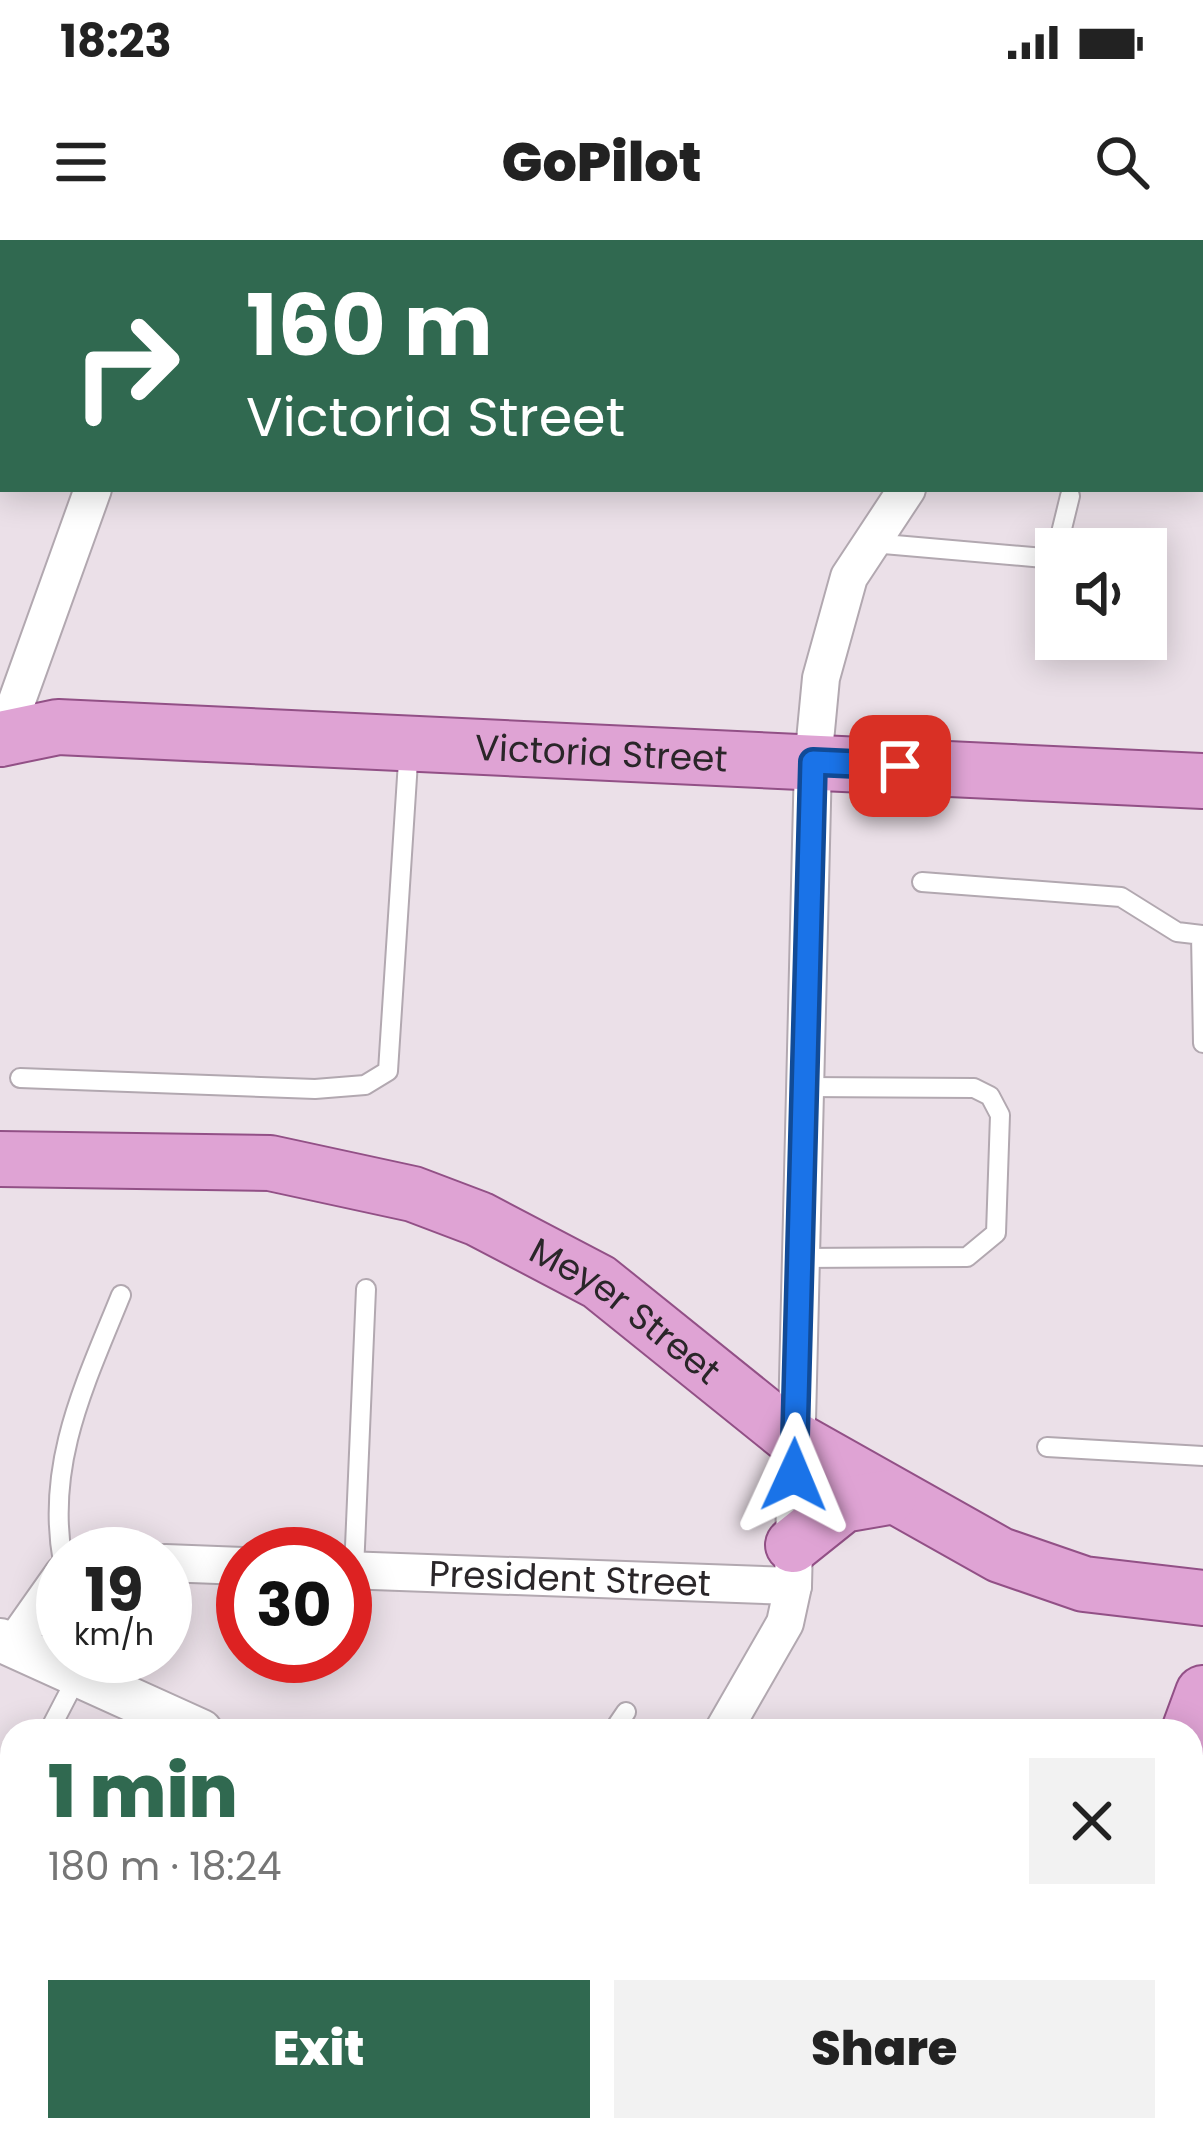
<!DOCTYPE html>
<meta charset="utf-8">
<style>
:root{--surface:#fff;--page:#f2f2f2;--text:#222;--muted:#767676;--accent:#306950}
body{margin:0;font-family:Poppins,sans-serif;background:var(--page);color:var(--text);height:100vh;display:flex;flex-direction:column;font-size:45px;white-space:nowrap}
*{box-sizing:border-box;margin:0}
p{font-size:39px;color:var(--muted)}
.icon{flex:none;width:66px;height:66px;fill:none;stroke:currentColor;stroke-width:2;stroke-linecap:round;stroke-linejoin:round}
.map{position:relative;flex:1;overflow:hidden}
.sheet{position:absolute;left:0px;top:1479px;width:1203px;height:423px;display:flex;flex-direction:column;background:var(--surface);border-radius:36px 36px 0 0;box-shadow:0 6px 30px #0003}
.sheet>*{flex:none}
.hud{position:absolute;left:0px;top:0px;width:1203px;height:252px;box-shadow:0 6px 30px #0003;background:#306950;color:#fff;overflow:hidden}
.controls{position:absolute;left:1035px;top:288px;display:grid;gap:24px}
.controls a{display:grid;place-items:center;width:132px;height:132px;border-radius:0px;background:var(--surface);box-shadow:0 6px 30px #0003;font-size:60px}
.speed{position:absolute;left:36px;top:1287px;display:flex;gap:24px;font-size:60px;font-weight:700;text-align:center}
.speed>*{display:grid;place-content:center;width:156px;height:156px;border-radius:50%;background:var(--surface);box-shadow:0 6px 30px #0003;line-height:1}
.speed small{font-size:30px;font-weight:400}
.speed .limit{border:18px solid #d22;background:#fff;color:#111}
.pin{position:absolute;display:grid;place-items:center;width:102px;height:102px;color:#fff;margin:-51px;border-radius:24px;box-shadow:0 6px 18px #0006}
.me{position:absolute;width:132px;margin:-66px;rotate:1deg;stroke-linejoin:round;filter:drop-shadow(0 0 9px #0008)}
.turn{display:flex;align-items:center;gap:42px;height:252px;padding:0 48px;font-size:54px}
.turn .icon{width:156px;height:156px;stroke-width:2.5}
.turn b{display:block;font-size:84px;line-height:102px}
.round{display:grid;place-items:center;flex:none;width:126px;height:126px;border-radius:0px;background:var(--page)}
.summary{display:flex;align-items:center;justify-content:space-between;height:204px;padding:0 48px}
h1{font-size:72px;font-weight:800;line-height:90px;color:var(--accent)}
.cta{display:flex;gap:24px;margin-top:auto;padding:24px 48px}
.cta a{flex:1;height:138px;border-radius:0px;background:var(--accent);color:#fff;font-size:48px;font-weight:800;line-height:138px;text-align:center}
.cta a+a{background:var(--page);color:var(--text)}
.status{display:flex;justify-content:space-between;align-items:center;height:84px;padding:0 60px;background:var(--surface);direction:ltr}
.status svg{height:33px;fill:currentColor}
header{display:flex;justify-content:space-between;align-items:center;height:156px;padding:0 48px;background:var(--surface);font-size:54px;font-weight:800}
.map>svg:first-child{display:block}
.lines{fill:none;stroke-linecap:round;stroke-linejoin:round}
.service-casing{stroke:#b2a8b0;stroke-width:22}
.minor-casing{stroke:#b2a8b0;stroke-width:40}
.tertiary-casing{stroke:#b2a8b0;stroke-width:46}
.primary-casing{stroke:#925086;stroke-width:58}
.service{stroke:#fff;stroke-width:18}
.minor{stroke:#fff;stroke-width:36}
.tertiary{stroke:#fff;stroke-width:42}
.primary{stroke:#dfa3d4;stroke-width:54}
.route-casing{stroke:#114b97;stroke-width:30}
.route{stroke:#1a73e8;stroke-width:21}
.labels{text-anchor:middle;stroke-width:12;stroke-linejoin:round;paint-order:stroke}
.street-label{font-size:36px;fill:#2a2629;stroke:#fff}
</style>
<div class="status"><b>18:23</b><svg viewBox="0 0 49 12"><path d="M0 12V9h3v3zM5 12V6h3v6zM10 12V3h3v9zM15 12V0h3v12zM26 1h20v11H26zM47 4h2v5h-2z"/></svg></div>
<header><svg class="icon" aria-label="menu" viewBox="0 0 24 24"><path d="M4 6h16M4 12h16M4 18h16"/></svg>GoPilot<svg class="icon" aria-label="search" viewBox="0 0 24 24"><circle cx="10" cy="10" r="6"/><path d="M15 15l6 6"/></svg></header>
<div class="map">
<svg width="1203" height="1901" viewBox="0 0 1203 1901">
<rect width="100%" height="100%" fill="#ebe0e8"/>
<g class="lines">
<defs>
<path id="service" d="M 872,303 L 1044,318 L 1056,310
M 1057,309 L 1070,256
M 922,642 L 1121,657 L 1177,692 L 1203,695
M 1201,695 L 1203,803
M 20,838 L 315,849 L 365,845 L 388,831 L 409,506
M 799,1018 L 967,1017 L 996,993 L 1000,875 L 990,856 L 974,848 L 804,847
M 1047,1207 L 1203,1216
M 63,1322 C 45,1224 85,1144 121,1055
M 354,1330 L 366,1049
M 49,1491 L 77,1437
M 613,1491 L 626,1472
M 0,1583 L 12,1561
M 0,1618 L 12,1623
M 709,1901 L 716,1890
M 1192,1901 L 1203,1895"/>
<g id="minor">
<path d="M 187,3 L 188,0"/>
<path d="M 1200,142 L 1203,142"/>
<path d="M 0,508 L 93,249"/>
<path d="M 165,1323 L 243,1326"/>
<path id="s1" d="M 345,1330 L 793,1346"/>
<path d="M 13,1405 L 63,1334"/>
<path d="M 723,1491 L 785,1383 L 793,1346 L 813,522 L 821,438 L 849,337 L 907,249"/>
<path d="M 0,1691 L 12,1696"/>
<path d="M 0,1767 L 12,1772"/>
<path d="M 209,1890 L 225,1901"/>
<path d="M 337,1890 L 351,1901"/>
<path d="M 9,1901 L 16,1890"/>
<path d="M 478,1901 L 485,1890"/>
<path d="M 934,1901 L 941,1890"/>
</g>
<path id="tertiary" d="M 0,1400 L 201,1491
M 1088,1890 L 1112,1901"/>
<g id="primary">
<path id="s2" d="M 0,499 L 58,487 L 1203,541"/>
<path id="s3" d="M 0,919 L 270,923 L 413,954 L 479,979 L 599,1042 L 794,1199 L 1000,1315 L 1084,1344 L 1203,1358"/>
<path d="M 793,1305 L 843,1265 L 889,1257"/>
<path d="M 1189,1491 L 1203,1453"/>
</g>
</defs>
<!-- service casing -->
<use href="#service" class="service-casing"/>
<!-- minor casing -->
<use href="#minor" class="minor-casing"/>
<!-- tertiary casing -->
<use href="#tertiary" class="tertiary-casing"/>
<!-- primary casing -->
<use href="#primary" class="primary-casing"/>
<!-- service -->
<use href="#service" class="service"/>
<!-- minor -->
<use href="#minor" class="minor"/>
<!-- tertiary -->
<use href="#tertiary" class="tertiary"/>
<!-- primary -->
<use href="#primary" class="primary"/>
</g>
<g class="lines">
<defs>
<path id="route" d="M 794,1235 L 813,522 L 900,526"/>
</defs>
<!-- route casing -->
<use href="#route" class="route-casing"/>
<!-- route -->
<use href="#route" class="route"/>
</g>
<g class="labels">
<!-- street labels -->
<g class="street-label">
<text dy="13" stroke="none"><textPath href="#s2" startOffset="603">Victoria Street</textPath></text>
<text dy="13" stroke="none"><textPath href="#s3" startOffset="660">Meyer Street</textPath></text>
<text dy="13" stroke="none"><textPath href="#s1" startOffset="225">President Street</textPath></text>
</g>
</g>
</svg>
<div class="controls">
<a><svg class="icon" aria-label="sound" viewBox="0 0 24 24"><path d="M4 9h4l5-4v14l-5-4H4zM17 9q2 3 0 6"/></svg></a>
</div>
<div class="speed"><div>19<small>km/h</small></div><div class="limit">30</div></div>
<div class="pin" style="left:900px;top:526px;background:#d93025"><svg class="icon" aria-label="arrive" viewBox="0 0 24 24"><path d="M6 21V4h12l-3 4 3 4H6"/></svg></div>
<svg class="me" style="left:794px;top:1235px" viewBox="-20 -20 40 40"><path d="M0-17L14 15 0 8-14 15z" fill="#1a73e8" stroke="#fff" stroke-width="4"/></svg>
<div class="hud">
<div class="turn"><svg class="icon" aria-label="right" viewBox="0 0 24 24"><path d="M7 20v-9h11M14 6l5 5-5 5"/></svg><div><b>160 m</b>Victoria Street</div></div>
</div>
<section class="sheet">
<div class="summary"><div><h1>1 min</h1><p>180 m · 18:24</p></div><a class="round"><svg class="icon" aria-label="close" viewBox="0 0 24 24"><path d="M6 6l12 12M18 6L6 18"/></svg></a></div>
<div class="cta"><a>Exit</a><a>Share</a></div>
</section>
</div>
